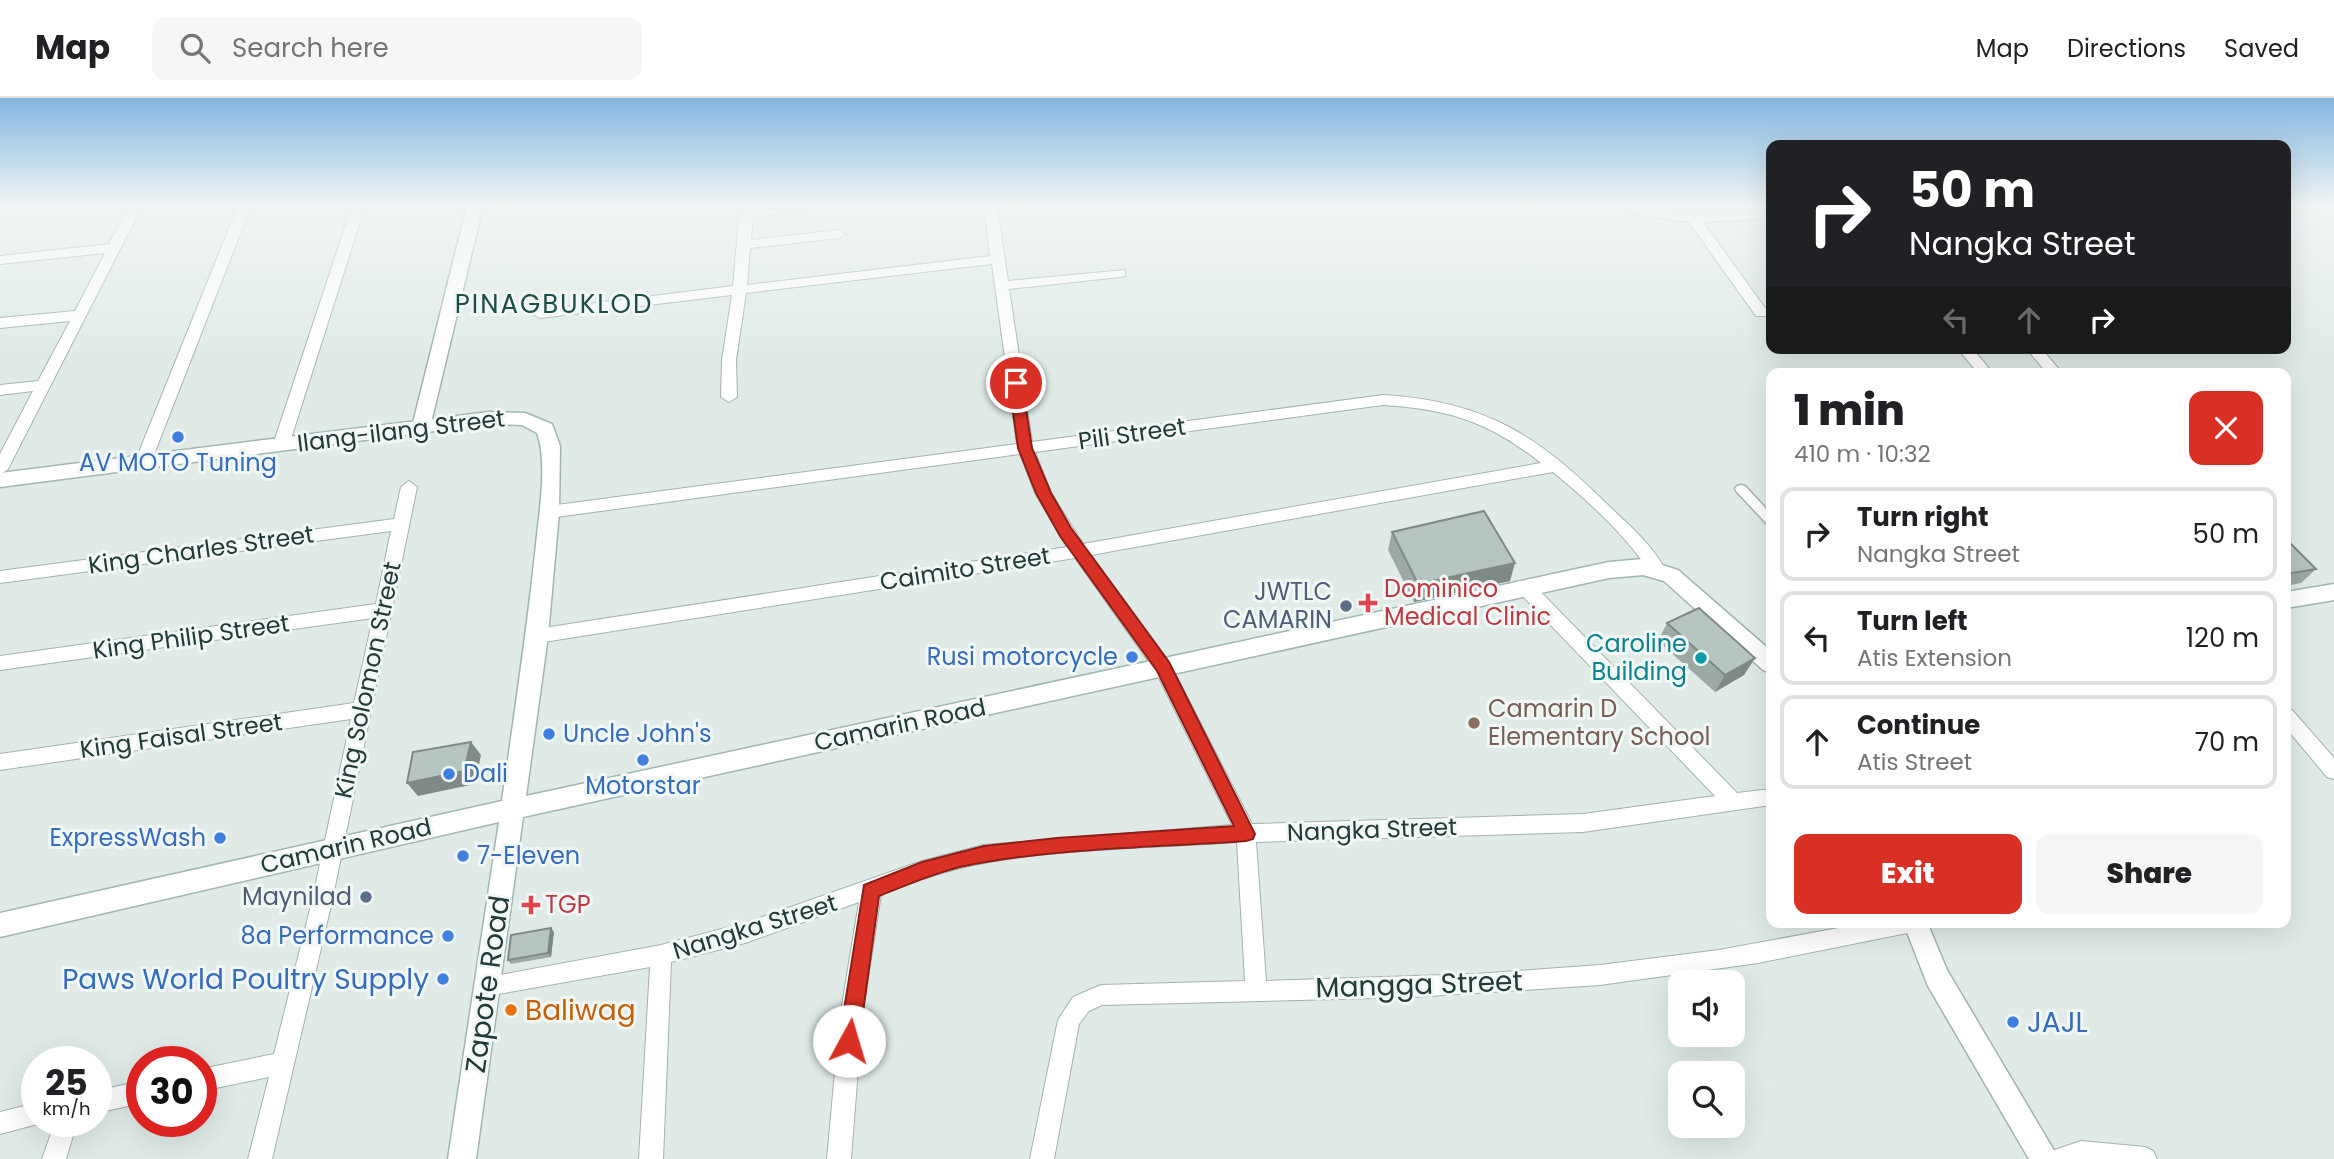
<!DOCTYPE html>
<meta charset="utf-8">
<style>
:root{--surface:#fff;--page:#f6f6f6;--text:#202124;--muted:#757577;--line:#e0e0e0;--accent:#d93025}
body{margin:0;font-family:Poppins,sans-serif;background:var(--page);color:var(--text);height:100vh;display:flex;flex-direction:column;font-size:26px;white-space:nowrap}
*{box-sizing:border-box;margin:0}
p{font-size:23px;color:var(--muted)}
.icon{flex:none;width:38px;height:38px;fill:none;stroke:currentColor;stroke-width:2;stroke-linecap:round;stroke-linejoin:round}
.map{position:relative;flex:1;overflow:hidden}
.sheet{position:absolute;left:1766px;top:270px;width:525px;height:560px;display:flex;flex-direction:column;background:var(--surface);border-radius:14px;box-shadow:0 7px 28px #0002}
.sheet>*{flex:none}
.banner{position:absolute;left:1766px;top:42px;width:525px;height:214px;border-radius:14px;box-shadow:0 7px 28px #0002;background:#202124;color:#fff;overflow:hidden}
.controls{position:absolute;left:1668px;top:872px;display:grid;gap:14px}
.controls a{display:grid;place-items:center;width:77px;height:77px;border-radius:14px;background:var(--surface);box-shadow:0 7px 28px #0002;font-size:35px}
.speed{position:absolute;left:21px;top:948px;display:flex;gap:14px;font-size:35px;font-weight:700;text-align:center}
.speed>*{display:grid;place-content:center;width:91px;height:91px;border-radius:50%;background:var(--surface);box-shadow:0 7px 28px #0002;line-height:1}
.speed small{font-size:18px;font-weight:400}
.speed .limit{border:10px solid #d22;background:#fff;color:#111}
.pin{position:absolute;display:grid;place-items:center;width:60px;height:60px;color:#fff;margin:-30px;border:4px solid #fff;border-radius:50%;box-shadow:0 2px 7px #0007}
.me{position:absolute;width:77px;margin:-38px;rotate:6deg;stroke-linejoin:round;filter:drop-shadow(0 0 5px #0008)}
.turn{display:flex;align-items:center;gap:24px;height:147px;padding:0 28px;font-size:32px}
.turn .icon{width:91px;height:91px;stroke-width:2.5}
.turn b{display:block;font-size:49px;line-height:60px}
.lanes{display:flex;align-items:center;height:66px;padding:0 28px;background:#0003;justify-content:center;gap:35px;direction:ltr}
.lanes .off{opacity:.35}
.round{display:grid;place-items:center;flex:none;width:74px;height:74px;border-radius:14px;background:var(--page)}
.headline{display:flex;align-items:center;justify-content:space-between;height:119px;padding:0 28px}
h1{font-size:42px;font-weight:800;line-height:52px}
.cta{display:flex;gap:14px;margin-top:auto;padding:14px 28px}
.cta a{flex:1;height:80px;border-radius:14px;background:var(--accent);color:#fff;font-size:28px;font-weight:800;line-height:80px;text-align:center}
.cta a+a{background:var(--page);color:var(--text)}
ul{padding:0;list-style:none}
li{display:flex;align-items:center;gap:21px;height:94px;margin:0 14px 10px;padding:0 14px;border:4px solid var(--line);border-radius:14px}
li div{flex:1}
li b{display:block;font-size:26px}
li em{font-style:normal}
header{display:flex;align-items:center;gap:42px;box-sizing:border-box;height:98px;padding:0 35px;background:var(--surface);border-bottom:2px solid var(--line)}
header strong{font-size:33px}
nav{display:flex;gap:38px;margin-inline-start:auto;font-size:24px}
.search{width:490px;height:63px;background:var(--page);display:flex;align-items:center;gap:18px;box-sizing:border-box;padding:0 24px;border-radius:14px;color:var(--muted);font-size:26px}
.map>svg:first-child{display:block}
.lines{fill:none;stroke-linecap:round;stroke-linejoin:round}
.pedestrian-casing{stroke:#a3b2b0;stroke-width:3}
.minor-casing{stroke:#a3b2b0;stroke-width:2}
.tertiary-casing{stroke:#a3b2b0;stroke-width:3}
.secondary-casing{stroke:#a0b6b2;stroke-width:3}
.pedestrian{fill:#fff;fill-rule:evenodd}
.minor{fill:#fff;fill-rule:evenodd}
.tertiary{fill:#fff;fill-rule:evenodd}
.secondary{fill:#fff;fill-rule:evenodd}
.wall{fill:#9da9a6}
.shaded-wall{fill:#7f8a87}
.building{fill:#b6c5c1;stroke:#7f8a87;stroke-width:2}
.route{fill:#d93025;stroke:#8d1f18;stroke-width:2}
.shop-dot{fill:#3f7fe0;stroke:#f1f7f5;stroke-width:2.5}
.health-dot{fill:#e0444e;stroke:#f1f7f5;stroke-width:2.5}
.service-dot{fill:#5c6f8a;stroke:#f1f7f5;stroke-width:2.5}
.culture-dot{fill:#0f9aa8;stroke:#f1f7f5;stroke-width:2.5}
.education-dot{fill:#8d6e63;stroke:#f1f7f5;stroke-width:2.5}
.food-dot{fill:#e8710a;stroke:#f1f7f5;stroke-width:2.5}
.labels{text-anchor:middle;stroke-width:6;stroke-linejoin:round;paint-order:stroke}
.street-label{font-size:24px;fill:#223a38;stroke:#f1f7f5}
.shop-label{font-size:24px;fill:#366cbe;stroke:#f1f7f5;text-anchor:end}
.health-label{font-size:24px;fill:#be3a42;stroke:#f1f7f5;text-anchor:start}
.service-label{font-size:24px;fill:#4e5e75;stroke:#f1f7f5;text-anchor:end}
.culture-label{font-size:24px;fill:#0d838f;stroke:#f1f7f5;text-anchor:end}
.education-label{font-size:24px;fill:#785e54;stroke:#f1f7f5;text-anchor:start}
.neighbourhood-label{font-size:26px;letter-spacing:2px;fill:#1e4c48;stroke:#f1f7f5}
.near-shop-label{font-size:28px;fill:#366cbe;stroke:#f1f7f5;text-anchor:end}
.near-street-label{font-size:28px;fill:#223a38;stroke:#f1f7f5}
.near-food-label{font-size:28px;fill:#c56008;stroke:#f1f7f5;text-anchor:start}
</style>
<header>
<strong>Map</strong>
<div class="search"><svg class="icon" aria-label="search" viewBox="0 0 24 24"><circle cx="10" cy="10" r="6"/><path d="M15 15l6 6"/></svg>Search here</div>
<nav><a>Map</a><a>Directions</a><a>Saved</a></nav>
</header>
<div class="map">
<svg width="2334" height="1061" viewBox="0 0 2334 1061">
<rect width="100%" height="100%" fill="#e0ebe8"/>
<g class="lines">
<defs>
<path id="pedestrian" d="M 1741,387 L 1745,388 L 1771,416 L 1771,427 L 1767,426 L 1737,394 L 1735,391 L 1737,388 Z"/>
<path id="minor" d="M 129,108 L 142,108 L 8,371 L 0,377 L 0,356 L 33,293 L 0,297 L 0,287 L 38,283 L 70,223 L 0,230 L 0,220 L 75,213 L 105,155 L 0,166 L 0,158 L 109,146 Z
M 238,108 L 251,108 L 151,364 L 149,368 L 137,368 L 135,364 Z
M 352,108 L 365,108 L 289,347 L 286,351 L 276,351 L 273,347 Z
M 740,108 L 753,108 L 753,111 L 817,108 L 811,112 L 753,119 L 751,142 L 839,132 L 846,136 L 839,140 L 750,150 L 747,187 L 990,158 L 984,108 L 997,108 L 1008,183 L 1125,172 L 1125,178 L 1120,179 L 1009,191 L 1032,344 L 1383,297 C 1487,303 1540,339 1612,411 C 1631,429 1652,447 1665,471 L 1663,476 L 1651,476 C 1627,438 1588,403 1553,374 L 1091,457 L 1169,564 L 1252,726 L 1583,716 L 1715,698 L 1518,493 L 1515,488 L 1518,483 L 1530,483 L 1737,695 L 1771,691 L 1771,707 L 1583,734 L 1256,744 L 1266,883 L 1476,876 L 1600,867 L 1719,852 L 1871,824 L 1925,824 L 1922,832 L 1758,865 L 1600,887 L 1413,899 L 1102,907 L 1089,913 L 1079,926 L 1054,1061 L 1030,1061 L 1058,922 L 1073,899 L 1101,887 L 1245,883 L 1237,744 C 1155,750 1064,750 984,765 C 949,771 914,784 881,796 L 862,919 L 851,1061 L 827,1061 L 840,919 L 859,804 L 745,845 L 671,864 L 663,1061 L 639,1061 L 650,869 L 487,898 L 479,895 L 476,888 L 479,881 L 661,847 L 745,825 L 922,763 L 984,747 L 1232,727 L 1156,574 L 1075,460 L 537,545 L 531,543 L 528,538 L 531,533 L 537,531 L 1067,449 L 1035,395 L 1020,356 L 549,420 L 543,418 L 541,414 L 549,408 L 1017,346 L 992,166 L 746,195 L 736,262 L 737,299 L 729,304 L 721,299 L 722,262 L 732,197 L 540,220 L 533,216 L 540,212 L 733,188 ZM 1383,307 C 1449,311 1489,324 1541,365 L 1083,446 L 1051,395 L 1035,354 Z
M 1616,108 L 1696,116 L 1771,112 L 1771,120 L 1703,124 L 1765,210 L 1771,210 L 1771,218 L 1756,218 L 1689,124 L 1641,117 Z
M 1957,250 L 1972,250 L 1993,275 L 1978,275 Z
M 2026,250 L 2041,250 L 2062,275 L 2047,275 Z
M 409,383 L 417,389 L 332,803 L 272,1061 L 248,1061 L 269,979 L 201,993 L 201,971 L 274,956 L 312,803 L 351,621 L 0,672 L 0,656 L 354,605 L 373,520 L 0,572 L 0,558 L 376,506 L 391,433 L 0,485 L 0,473 L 394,421 L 401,389 Z
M 2286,610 L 2293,613 L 2334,660 L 2334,681 L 2327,679 L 2286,630 Z
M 142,983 L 142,1005 L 96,1015 L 96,993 Z
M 37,1005 L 37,1024 L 45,1024 L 0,1036 L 0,1014 Z
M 55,1024 L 77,1024 L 66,1061 L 42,1061 Z
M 2081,1043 L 2145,1049 L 2153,1053 L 2157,1061 L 2048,1061 L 2052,1053 Z"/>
<path id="tertiary" d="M 467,108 L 483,108 L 430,329 L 428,333 L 414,333 L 412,329 Z
M 1903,824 L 1927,824 L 1947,872 L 2059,1061 L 2029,1061 L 1928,888 Z"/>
<path id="secondary" d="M 489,314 L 525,315 L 552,326 L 560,348 L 559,414 L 548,538 L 526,698 L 1609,464 L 1643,461 L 1678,472 L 1771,553 L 1771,575 L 1763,572 L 1664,483 L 1643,477 L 1609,480 L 523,719 L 476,1061 L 448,1061 L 499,724 L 0,839 L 0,815 L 502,703 C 514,618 527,533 536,447 C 539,414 548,365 537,335 L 522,327 L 489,326 L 0,389 L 0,375 Z
M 2334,486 L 2334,502 L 2286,510 L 2286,494 Z"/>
</defs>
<!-- pedestrian casing -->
<use href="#pedestrian" class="pedestrian-casing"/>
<!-- minor casing -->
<use href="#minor" class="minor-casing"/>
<!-- tertiary casing -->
<use href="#tertiary" class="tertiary-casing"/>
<!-- secondary casing -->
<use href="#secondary" class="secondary-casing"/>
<!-- pedestrian -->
<use href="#pedestrian" class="pedestrian"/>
<!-- minor -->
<use href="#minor" class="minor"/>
<!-- tertiary -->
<use href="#tertiary" class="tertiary"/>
<!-- secondary -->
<use href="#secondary" class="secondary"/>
</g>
<!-- wall -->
<path class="wall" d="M 1392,434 L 1510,483 L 1414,504 L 1388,452 Z
M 2286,441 L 2316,471 L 2301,485 L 2286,488 Z
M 1667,525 L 1755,560 L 1744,577 L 1715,594 L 1658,543 Z
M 551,830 L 554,834 L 551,859 L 511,866 L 508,862 Z"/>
<!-- shaded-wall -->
<path class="shaded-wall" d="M 1515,465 L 1510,483 L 1414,504 L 1418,486 Z
M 1755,560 L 1744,577 L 1715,594 L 1725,577 Z
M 471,644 L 481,657 L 475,686 L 418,698 L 407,685 Z
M 551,830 L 554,834 L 551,859 L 548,855 Z"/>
<!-- building -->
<path class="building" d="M 1484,413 L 1515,465 L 1418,486 L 1392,434 Z
M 2286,441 L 2316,471 L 2286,476 Z
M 1699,510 L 1755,560 L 1725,577 L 1667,525 Z
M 471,644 L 464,673 L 407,685 L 413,654 Z
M 551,830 L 548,855 L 508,862 L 511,837 Z"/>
<!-- sky -->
<linearGradient id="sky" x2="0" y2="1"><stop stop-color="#82b6de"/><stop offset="0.42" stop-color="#f1f6f5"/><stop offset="1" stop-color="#f1f6f5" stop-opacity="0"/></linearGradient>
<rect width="2334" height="257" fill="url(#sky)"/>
<!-- route -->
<path class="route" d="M 1016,280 L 1022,285 L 1032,350 L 1051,395 L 1071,430 L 1169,564 L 1255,736 L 1253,741 L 1246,743 C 1160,749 1071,750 986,764 C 949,769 914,784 879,798 L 859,943 L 856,950 L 849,953 L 842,950 L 839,943 L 864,787 L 922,764 L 984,748 L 1057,740 L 1234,728 L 1157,573 L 1060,438 L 1036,395 L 1018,350 L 1009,285 Z"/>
<!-- markers -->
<g class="shop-dot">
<circle cx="178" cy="339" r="7"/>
<circle cx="1132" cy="559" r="7"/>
<circle cx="549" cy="636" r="7"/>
<circle cx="643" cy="662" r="7"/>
<circle cx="449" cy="676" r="7"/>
<circle cx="220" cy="740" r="7"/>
<circle cx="463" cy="758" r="7"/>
<circle cx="448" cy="838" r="7"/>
<circle cx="443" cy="881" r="7"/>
<circle cx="2013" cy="924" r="7"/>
</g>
<g class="health-dot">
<path d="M1364.5 494.5h7v7h7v7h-7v7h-7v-7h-7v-7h7z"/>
<path d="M527.5 796.5h7v7h7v7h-7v7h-7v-7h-7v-7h7z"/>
</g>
<g class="service-dot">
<circle cx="1346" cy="508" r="7"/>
<circle cx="366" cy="799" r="7"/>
</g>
<circle class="culture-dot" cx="1701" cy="560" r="7"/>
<circle class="education-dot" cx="1474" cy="625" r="7"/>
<circle class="food-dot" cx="511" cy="912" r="7"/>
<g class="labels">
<!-- street labels -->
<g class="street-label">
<text transform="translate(401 333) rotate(-7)" y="8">Ilang-ilang Street</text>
<text transform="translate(1132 336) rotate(-8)" y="8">Pili Street</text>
<text transform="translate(201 452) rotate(-8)" y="8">King Charles Street</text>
<text transform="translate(965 471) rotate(-9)" y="8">Caimito Street</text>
<text transform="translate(191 539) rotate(-8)" y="8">King Philip Street</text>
<text transform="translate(368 582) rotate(-78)" y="8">King Solomon Street</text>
<text transform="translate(900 627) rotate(-12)" y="8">Camarin Road</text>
<text transform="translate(181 638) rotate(-8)" y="8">King Faisal Street</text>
<text transform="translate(1372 732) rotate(-2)" y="8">Nangka Street</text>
<text transform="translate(346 748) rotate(-13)" y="8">Camarin Road</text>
<text transform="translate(755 829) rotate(-17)" y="8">Nangka Street</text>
</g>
<!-- shop labels -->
<g class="shop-label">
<text x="178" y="373" text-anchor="middle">AV MOTO Tuning</text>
<text x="1118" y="567">Rusi motorcycle</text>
<text x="563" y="644" text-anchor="start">Uncle John's</text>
<text x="463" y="684" text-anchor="start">Dali</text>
<text x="643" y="696" text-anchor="middle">Motorstar</text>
<text x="206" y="748">ExpressWash</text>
<text x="477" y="766" text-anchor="start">7-Eleven</text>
<text x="434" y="846">8a Performance</text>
</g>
<!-- health labels -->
<g class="health-label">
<text x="1384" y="499">Dominico<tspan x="1384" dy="28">Medical Clinic</tspan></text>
<text x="545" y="815">TGP</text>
</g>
<!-- service labels -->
<g class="service-label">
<text x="1332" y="502">JWTLC<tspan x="1332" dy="28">CAMARIN</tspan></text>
<text x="352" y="807">Maynilad</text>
</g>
<!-- culture labels -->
<g class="culture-label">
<text x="1687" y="554">Caroline<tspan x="1687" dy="28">Building</tspan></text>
</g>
<!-- education labels -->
<g class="education-label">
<text x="1488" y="619">Camarin D<tspan x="1488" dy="28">Elementary School</tspan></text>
</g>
<!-- neighbourhood labels -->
<g class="neighbourhood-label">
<text x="554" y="215">PINAGBUKLOD</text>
</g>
<!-- near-shop labels -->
<g class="near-shop-label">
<text x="429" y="891">Paws World Poultry Supply</text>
<text x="2027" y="934" text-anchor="start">JAJL</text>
</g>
<!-- near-street labels -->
<g class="near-street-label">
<text transform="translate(487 886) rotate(-82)" y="10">Zapote Road</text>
<text transform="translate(1419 886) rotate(-2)" y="10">Mangga Street</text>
</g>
<!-- near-food labels -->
<g class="near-food-label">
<text x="525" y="922">Baliwag</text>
</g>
</g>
</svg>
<div class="controls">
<a><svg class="icon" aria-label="sound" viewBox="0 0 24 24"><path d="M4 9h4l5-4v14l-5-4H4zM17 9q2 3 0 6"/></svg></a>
<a><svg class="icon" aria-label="search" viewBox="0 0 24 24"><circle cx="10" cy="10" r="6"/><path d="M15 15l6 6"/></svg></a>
</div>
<div class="speed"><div>25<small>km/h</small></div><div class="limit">30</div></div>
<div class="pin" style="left:1016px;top:285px;background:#d93025"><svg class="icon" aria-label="arrive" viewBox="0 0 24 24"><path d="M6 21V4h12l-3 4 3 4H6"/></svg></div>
<svg class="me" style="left:849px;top:943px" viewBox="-20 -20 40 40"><circle r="19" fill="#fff"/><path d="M0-13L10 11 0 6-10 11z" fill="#d93025"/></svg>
<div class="banner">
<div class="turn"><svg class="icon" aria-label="right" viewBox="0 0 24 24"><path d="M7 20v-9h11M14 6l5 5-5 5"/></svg><div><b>50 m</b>Nangka Street</div></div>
<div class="lanes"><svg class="icon off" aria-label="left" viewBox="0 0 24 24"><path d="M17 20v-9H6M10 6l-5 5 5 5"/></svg><svg class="icon off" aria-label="ahead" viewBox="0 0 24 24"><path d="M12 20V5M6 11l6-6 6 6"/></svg><svg class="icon" aria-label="right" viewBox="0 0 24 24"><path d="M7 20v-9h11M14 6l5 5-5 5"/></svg></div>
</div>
<section class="sheet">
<div class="headline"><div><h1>1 min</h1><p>410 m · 10:32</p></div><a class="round" style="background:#d93025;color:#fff"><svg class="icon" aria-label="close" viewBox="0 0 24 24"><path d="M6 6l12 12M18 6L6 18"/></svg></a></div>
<ul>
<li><svg class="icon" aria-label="right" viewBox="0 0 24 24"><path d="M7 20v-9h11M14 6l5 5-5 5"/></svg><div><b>Turn right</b><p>Nangka Street</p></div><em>50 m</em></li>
<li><svg class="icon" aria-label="left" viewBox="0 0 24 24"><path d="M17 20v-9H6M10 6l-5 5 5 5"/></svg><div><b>Turn left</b><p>Atis Extension</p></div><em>120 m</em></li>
<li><svg class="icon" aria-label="ahead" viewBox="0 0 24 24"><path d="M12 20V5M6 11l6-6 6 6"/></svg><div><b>Continue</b><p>Atis Street</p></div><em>70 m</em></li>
</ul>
<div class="cta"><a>Exit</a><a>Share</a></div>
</section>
</div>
